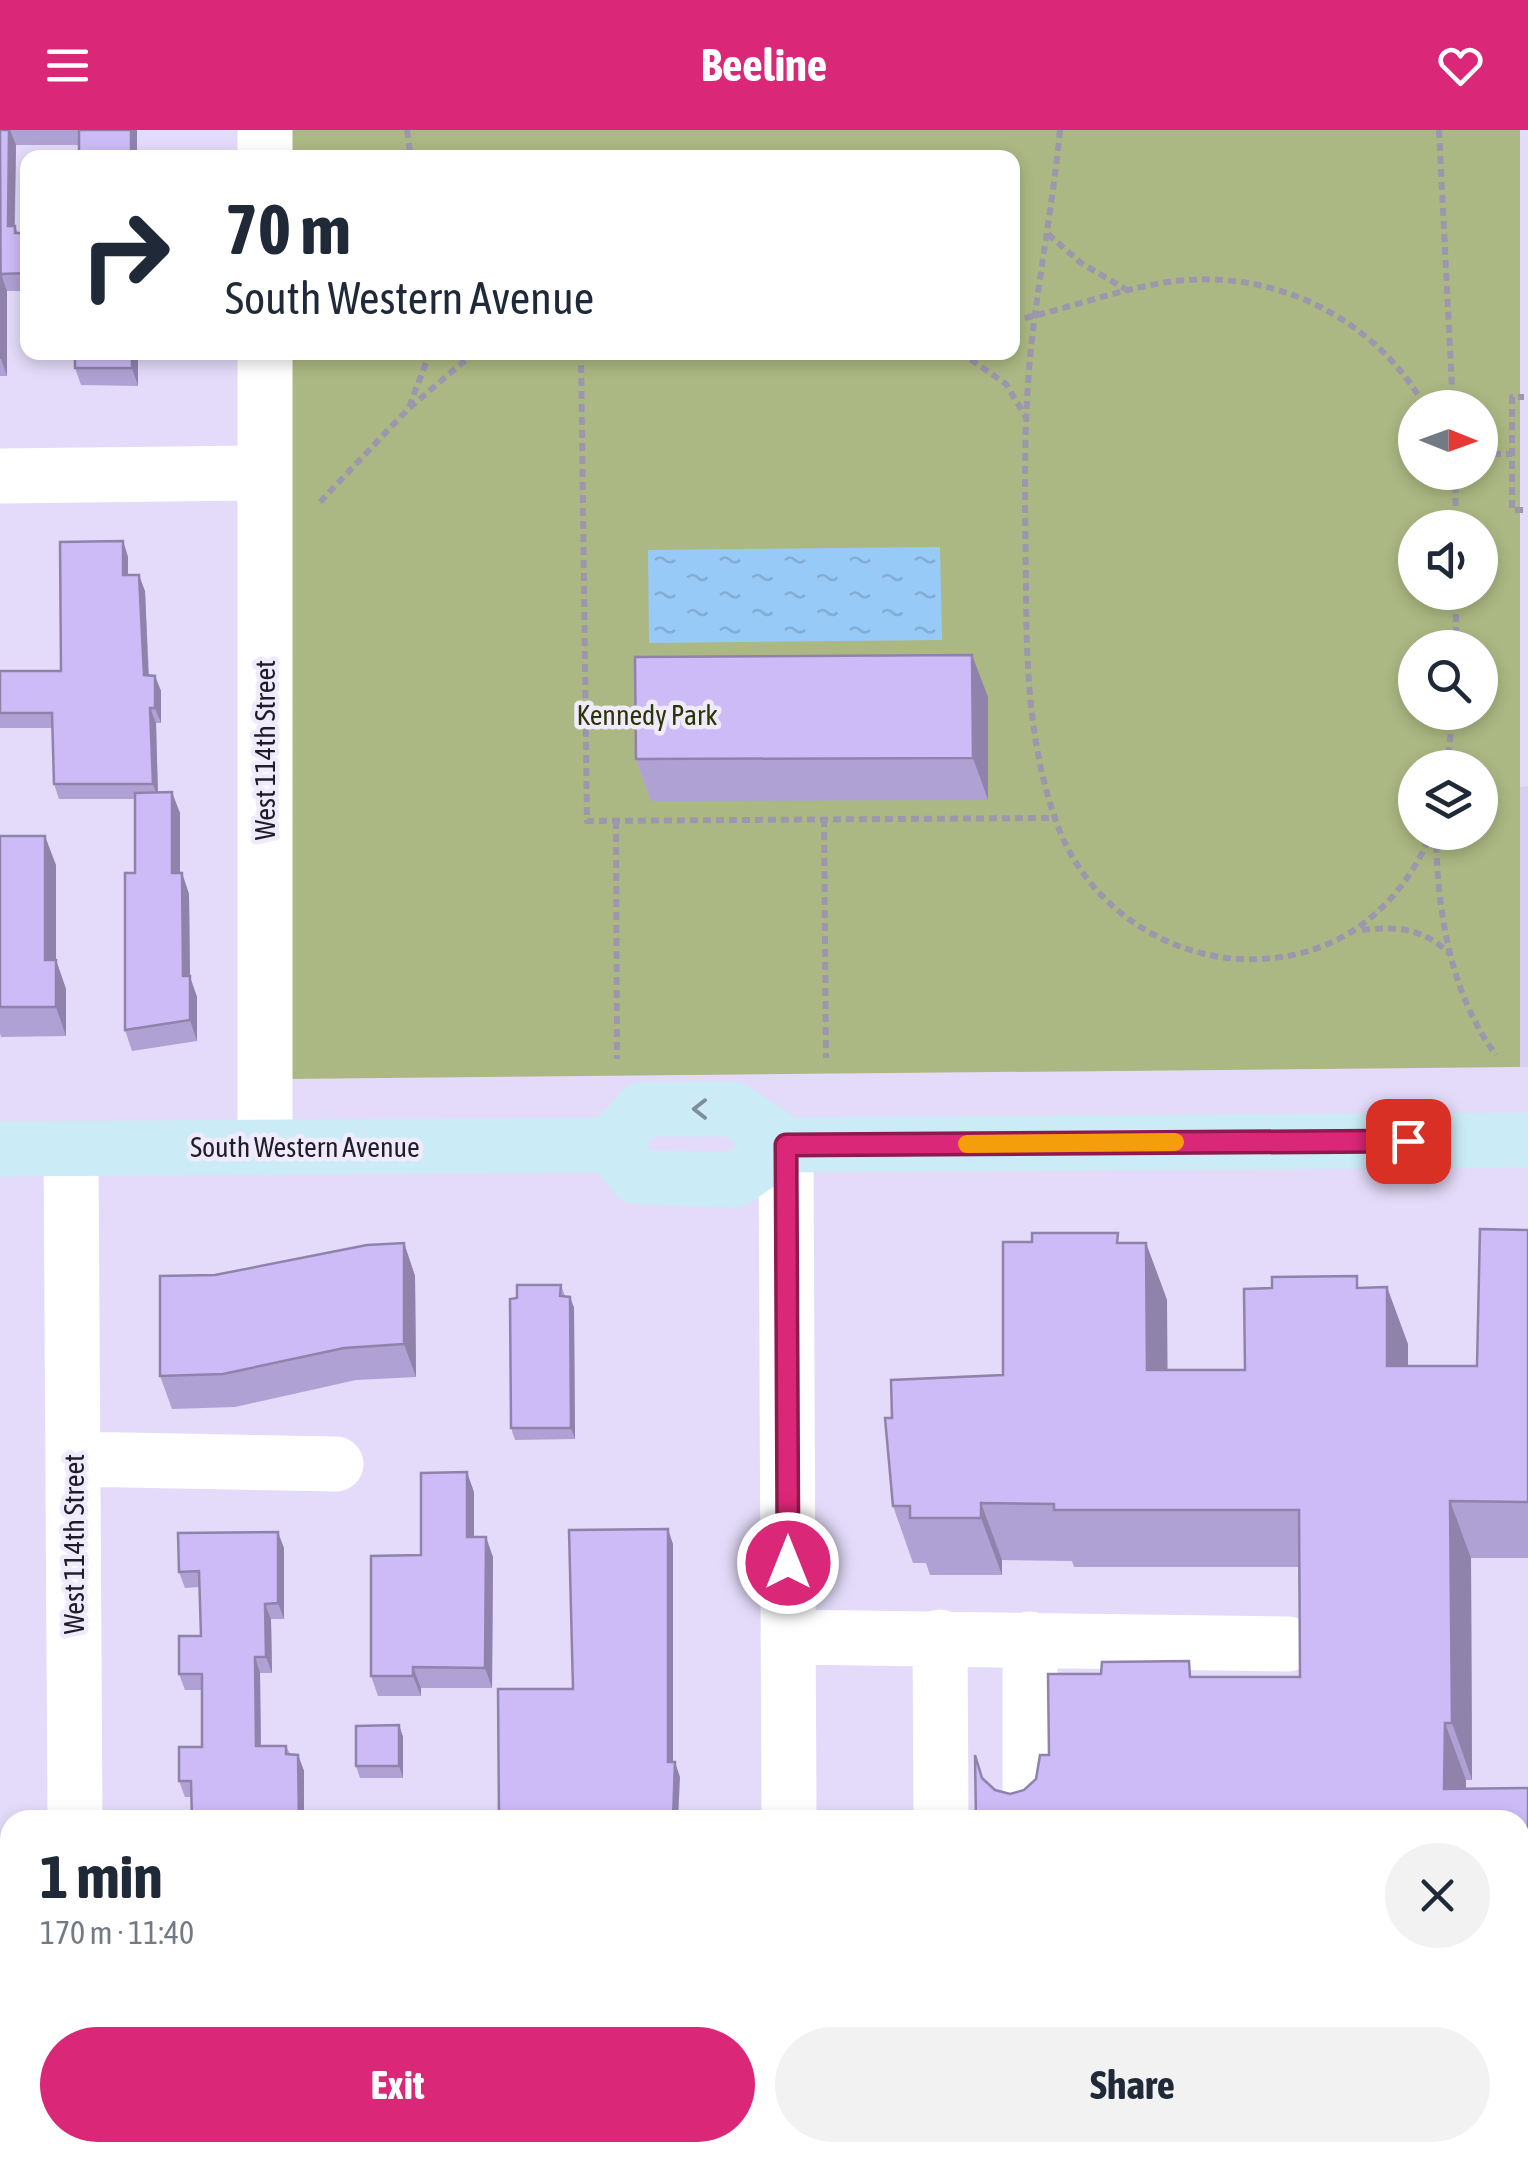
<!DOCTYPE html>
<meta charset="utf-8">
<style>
:root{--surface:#fff;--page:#f2f2f3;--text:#1f2937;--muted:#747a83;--accent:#db2777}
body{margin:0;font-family:"Asap Condensed",sans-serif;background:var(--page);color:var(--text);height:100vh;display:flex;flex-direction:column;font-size:38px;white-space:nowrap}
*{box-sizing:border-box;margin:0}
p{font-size:32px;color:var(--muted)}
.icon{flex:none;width:55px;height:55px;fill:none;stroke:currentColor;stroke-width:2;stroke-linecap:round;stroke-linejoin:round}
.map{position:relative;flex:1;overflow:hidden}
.panel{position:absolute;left:0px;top:1680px;width:1530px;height:352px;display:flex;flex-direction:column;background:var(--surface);border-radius:30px 30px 0 0;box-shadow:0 5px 15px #0003}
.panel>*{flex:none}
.banner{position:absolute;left:20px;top:20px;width:1000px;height:210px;border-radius:20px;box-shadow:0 5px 15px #0003;background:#fff;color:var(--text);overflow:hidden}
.needle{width:65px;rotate:91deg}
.controls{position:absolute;left:1398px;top:260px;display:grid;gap:20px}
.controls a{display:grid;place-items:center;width:100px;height:100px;border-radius:50%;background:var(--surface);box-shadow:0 5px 15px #0003;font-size:50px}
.pin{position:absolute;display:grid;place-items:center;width:85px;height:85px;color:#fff;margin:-42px;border-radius:20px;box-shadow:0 5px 15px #0006}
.me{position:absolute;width:110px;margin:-55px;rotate:0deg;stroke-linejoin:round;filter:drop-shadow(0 0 8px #0008)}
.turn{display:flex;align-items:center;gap:35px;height:210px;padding:0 40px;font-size:45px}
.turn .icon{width:130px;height:130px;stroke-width:2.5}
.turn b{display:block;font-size:70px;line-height:85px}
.round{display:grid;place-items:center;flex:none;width:105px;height:105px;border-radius:52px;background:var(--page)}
.overview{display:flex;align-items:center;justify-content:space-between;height:170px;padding:0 40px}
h1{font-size:60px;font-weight:700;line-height:75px}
.cta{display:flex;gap:20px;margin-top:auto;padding:20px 40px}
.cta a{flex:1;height:115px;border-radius:60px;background:var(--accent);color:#fff;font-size:40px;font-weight:700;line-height:115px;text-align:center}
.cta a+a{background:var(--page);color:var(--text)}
header{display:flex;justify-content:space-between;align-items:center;height:130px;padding:0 40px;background:var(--accent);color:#fff;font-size:45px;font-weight:700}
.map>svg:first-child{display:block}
.built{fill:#d9cff4}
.green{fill:#acb883;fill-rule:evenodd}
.water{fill:url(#water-ripples)}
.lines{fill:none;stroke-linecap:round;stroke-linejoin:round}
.path{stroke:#9d97ae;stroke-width:6;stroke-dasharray:8 5;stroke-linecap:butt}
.minor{stroke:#fff;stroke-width:55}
.major{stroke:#cbebf7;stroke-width:55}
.wall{fill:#afa1d4}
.shaded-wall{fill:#8f83ac}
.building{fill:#ccbbf6;stroke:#8f83ac;stroke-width:2.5}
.oneway{stroke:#7e8e99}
.route-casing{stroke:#8e194d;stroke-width:25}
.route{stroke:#db2777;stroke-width:18}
.slow{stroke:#f59e0b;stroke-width:18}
.labels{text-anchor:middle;stroke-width:9;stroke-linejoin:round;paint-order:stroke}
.park-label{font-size:28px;fill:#2c3404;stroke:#efebfd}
.street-label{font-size:28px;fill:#1f1d27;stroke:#efebfd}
</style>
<header><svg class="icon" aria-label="menu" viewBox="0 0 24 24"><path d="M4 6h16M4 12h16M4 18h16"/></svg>Beeline<svg class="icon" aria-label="heart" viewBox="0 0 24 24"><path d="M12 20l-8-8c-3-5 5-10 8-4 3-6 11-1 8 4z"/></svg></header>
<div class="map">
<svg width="1528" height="2032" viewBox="0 0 1528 2032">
<defs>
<pattern id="water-ripples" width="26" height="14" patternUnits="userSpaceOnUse" patternTransform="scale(2.5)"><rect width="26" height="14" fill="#97caf7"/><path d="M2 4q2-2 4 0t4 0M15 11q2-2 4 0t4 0" fill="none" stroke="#82add4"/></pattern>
</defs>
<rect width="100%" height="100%" fill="#e3dbf9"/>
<!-- built -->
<path class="built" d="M 1528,656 L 1528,937 L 1520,937 L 1520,657 Z"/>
<!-- green -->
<path class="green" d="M 283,0 L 1520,0 L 1520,937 L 284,949 L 283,223 L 1012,222 L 1012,28 L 283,28 ZM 1415,278 L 1480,278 L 1480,342 L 1415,342 ZM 1415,398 L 1480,398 L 1480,462 L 1415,462 ZM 1415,518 L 1480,518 L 1480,582 L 1415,582 ZM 1415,638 L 1480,638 L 1480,702 L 1415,702 Z"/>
<!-- water -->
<path class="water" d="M 940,417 L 942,510 L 649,513 L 648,420 Z"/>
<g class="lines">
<!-- path -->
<path class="path" d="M 407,0 L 411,28
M 1060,0 C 1053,73 1039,145 1031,218 C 1023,295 1025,375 1026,452 C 1026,534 1029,622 1059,699 C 1090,780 1175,834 1261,829 C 1343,825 1401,776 1432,702
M 1439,0 L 1453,278
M 1048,104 L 1081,133 L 1127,160
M 1012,191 C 1064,180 1115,160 1168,152 C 1271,137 1374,186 1426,278
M 581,222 L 587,691 L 1055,688
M 960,222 L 1006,254 L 1027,289
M 409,277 L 430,222
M 1480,324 L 1512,324
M 1455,342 L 1456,398
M 320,372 L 408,279 L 475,222
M 1523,380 L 1512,380 L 1512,267 L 1524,267
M 1456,518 L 1456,462
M 1447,638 L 1453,582
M 824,689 L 826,928
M 616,691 L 617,929
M 1436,702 C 1437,778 1449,862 1496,925
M 1362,800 C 1398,796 1423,798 1450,824"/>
<!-- minor -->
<path class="minor" d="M 265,0 L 265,28
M 0,346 L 265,343
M 786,1015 L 789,1690
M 265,1017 L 265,222
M 71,1019 L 75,1690
M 73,1329 L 336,1334
M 788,1507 L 1288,1514
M 940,1507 L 941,1690
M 1030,1509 L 1030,1690
M 77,2022 L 77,2032
M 790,2022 L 790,2032
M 946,2022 L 946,2032"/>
<!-- major -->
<path class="major" d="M 610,1015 L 637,1047 L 735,1050 L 786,1015 L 1528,1010
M 0,1019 L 610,1015 L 643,979 L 733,979 L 786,1015"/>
</g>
<!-- wall -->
<path class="wall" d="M 0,0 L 137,0 L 79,15 L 16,15 L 15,96 L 18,103 L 28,103 L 28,161 L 7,161 L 7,246 L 0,246 Z
M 75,222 L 138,222 L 138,256 L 81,255 L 75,238 Z
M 661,222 L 716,222 L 716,226 L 663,227 Z
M 123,411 L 128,427 L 128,445 L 145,461 L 149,545 L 155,546 L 161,561 L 161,593 L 156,593 L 158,663 L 180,683 L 180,743 L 182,743 L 189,764 L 190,847 L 197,867 L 197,911 L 132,921 L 125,900 L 135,743 L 135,669 L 59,669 L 54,654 L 52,598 L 0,598 L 0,541 L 61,541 Z
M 972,525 L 988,567 L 988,670 L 651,671 L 636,629 Z
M 0,706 L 56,735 L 56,830 L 66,859 L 66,906 L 1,907 L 0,903 Z
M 1528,1100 L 1528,1428 L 1471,1428 L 1472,1650 L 1466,1650 L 1466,1658 L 1528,1658 L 1528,1807 L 1520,1807 L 1520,1690 L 976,1690 L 984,1650 L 995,1660 L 1010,1664 L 1024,1660 L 1036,1649 L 1049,1625 L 1195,1547 L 1300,1547 L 1299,1437 L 1074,1437 L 1072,1431 L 1002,1430 L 1002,1445 L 930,1445 L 926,1433 L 913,1433 L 893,1376 L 892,1288 L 1003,1245 L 1121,1113 L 1146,1113 L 1167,1170 L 1167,1240 L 1245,1240 L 1361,1158 L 1408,1214 L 1408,1236 L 1477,1236 Z
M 404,1113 L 415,1146 L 416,1247 L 356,1250 L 235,1277 L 172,1279 L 160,1246 L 215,1145 Z
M 561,1155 L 565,1166 L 570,1167 L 574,1178 L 575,1309 L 515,1310 L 511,1298 Z
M 474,1362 L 474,1407 L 493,1427 L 492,1558 L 421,1558 L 421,1566 L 378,1566 L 371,1546 L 421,1425 Z
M 284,1418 L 284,1489 L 271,1489 L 272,1543 L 260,1543 L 261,1616 L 286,1616 L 290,1624 L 298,1625 L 304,1641 L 191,1667 L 185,1667 L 179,1651 L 202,1617 L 202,1560 L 185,1560 L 179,1544 L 201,1506 L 200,1457 L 185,1458 L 179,1442 Z
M 399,1595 L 403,1607 L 403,1648 L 360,1648 L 356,1636 Z
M 1520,1845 L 1528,1845 L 1528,2017 L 1520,2017 Z
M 1233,2022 L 1283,2022 L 1234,2025 Z
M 1367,2022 L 1469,2022 L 1469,2024 L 1368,2025 Z"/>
<!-- shaded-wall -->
<path class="shaded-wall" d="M 10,0 L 16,15 L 14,113 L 8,96 Z
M 131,0 L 137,0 L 137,28 L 131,28 Z
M 1,144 L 7,161 L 7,246 L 1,229 Z
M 132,222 L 138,222 L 138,256 L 132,238 Z
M 123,411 L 128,427 L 128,460 L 123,445 Z
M 139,445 L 145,461 L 149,560 L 144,545 Z
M 972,525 L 988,567 L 988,670 L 973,628 Z
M 155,546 L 161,561 L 161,593 L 155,578 Z
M 150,578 L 156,593 L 158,669 L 153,654 Z
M 172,662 L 180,683 L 180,764 L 172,743 Z
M 45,706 L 56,735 L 56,859 L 45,830 Z
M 182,743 L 189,764 L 190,847 L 197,867 L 197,911 L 190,890 L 183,846 Z
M 56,830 L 66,859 L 66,906 L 56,877 Z
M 404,1113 L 415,1146 L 416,1247 L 404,1214 Z
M 1146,1113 L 1167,1170 L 1168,1297 L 1147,1240 Z
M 1387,1157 L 1408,1214 L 1408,1293 L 1387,1236 Z
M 570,1167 L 574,1178 L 575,1309 L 571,1298 Z
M 467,1342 L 474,1362 L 474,1427 L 467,1407 Z
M 1450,1371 L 1471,1428 L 1472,1650 L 1452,1593 Z
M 981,1373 L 1002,1430 L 1002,1445 L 981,1388 Z
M 668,1399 L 673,1414 L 673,1647 L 668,1632 Z
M 278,1402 L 284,1418 L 284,1489 L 278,1473 Z
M 486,1407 L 493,1427 L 492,1558 L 485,1538 Z
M 265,1474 L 271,1489 L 272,1543 L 266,1527 Z
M 255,1527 L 260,1543 L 261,1632 L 256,1616 Z
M 413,1537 L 421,1558 L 421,1566 L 413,1546 Z
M 1445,1593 L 1466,1650 L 1465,1690 L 1444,1659 Z
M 399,1595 L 403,1607 L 403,1648 L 399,1636 Z
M 298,1625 L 304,1641 L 304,1690 L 299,1690 Z
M 675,1632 L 680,1647 L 678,1690 L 673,1690 Z
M 710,2022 L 716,2022 L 716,2032 L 710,2032 Z"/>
<!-- building -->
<path class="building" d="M 0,0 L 9,0 L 8,96 L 15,96 L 15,103 L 28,103 L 28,143 L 1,144 L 1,229 Z
M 79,0 L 131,0 L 131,28 L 79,28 Z
M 75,222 L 132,222 L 132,238 L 75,238 Z
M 123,411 L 123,445 L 139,445 L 144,545 L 155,546 L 155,578 L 150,578 L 153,654 L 54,654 L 52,583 L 0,583 L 0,541 L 61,541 L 60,412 Z
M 972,525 L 973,628 L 636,629 L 635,527 Z
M 172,662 L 172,743 L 182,743 L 183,846 L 190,846 L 190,890 L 125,900 L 125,743 L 135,743 L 135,663 Z
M 0,706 L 45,706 L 45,830 L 56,830 L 56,877 L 0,877 Z
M 1480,1099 L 1528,1100 L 1528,1372 L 1450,1371 L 1452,1593 L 1445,1593 L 1444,1659 L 1528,1658 L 1528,1751 L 1520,1750 L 1520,1690 L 976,1690 L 975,1625 L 982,1648 L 995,1660 L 1010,1664 L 1024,1660 L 1036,1649 L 1040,1625 L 1049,1625 L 1048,1544 L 1101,1544 L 1102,1532 L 1189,1531 L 1190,1547 L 1300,1547 L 1299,1380 L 1054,1380 L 1054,1374 L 981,1373 L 981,1388 L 910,1388 L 910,1376 L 893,1376 L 885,1288 L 892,1288 L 891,1250 L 1003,1245 L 1003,1112 L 1032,1112 L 1032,1103 L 1118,1103 L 1117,1113 L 1146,1113 L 1147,1240 L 1245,1240 L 1244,1159 L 1272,1158 L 1272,1147 L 1357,1146 L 1357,1158 L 1387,1157 L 1387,1236 L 1477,1236 Z
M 404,1113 L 404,1214 L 344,1218 L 223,1244 L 160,1246 L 160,1146 L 215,1145 L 367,1115 Z
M 517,1155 L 561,1155 L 560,1166 L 570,1167 L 571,1298 L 511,1298 L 510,1169 L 517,1168 Z
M 467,1342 L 467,1407 L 486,1407 L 485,1538 L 413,1537 L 413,1546 L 371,1546 L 371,1426 L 421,1425 L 421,1343 Z
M 668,1399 L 668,1632 L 675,1632 L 673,1690 L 499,1690 L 498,1559 L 573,1559 L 569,1400 Z
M 278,1402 L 278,1473 L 265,1474 L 266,1527 L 255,1527 L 256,1616 L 286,1616 L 286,1624 L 298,1625 L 299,1690 L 192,1690 L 191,1651 L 179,1651 L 179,1617 L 202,1617 L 202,1544 L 179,1544 L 179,1506 L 201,1506 L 199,1441 L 179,1442 L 178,1403 Z
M 399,1595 L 399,1636 L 356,1636 L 356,1596 Z
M 1520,1845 L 1528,1845 L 1528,1960 L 1520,1960 Z
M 159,2022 L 710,2022 L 710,2032 L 159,2032 Z"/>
<!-- one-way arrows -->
<defs><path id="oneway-chevron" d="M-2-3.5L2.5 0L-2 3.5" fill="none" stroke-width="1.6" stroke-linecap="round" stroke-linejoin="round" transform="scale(2.5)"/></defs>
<use class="oneway" href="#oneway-chevron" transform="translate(700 979) rotate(180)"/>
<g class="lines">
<defs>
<path id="route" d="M 788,1433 L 786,1015 L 1408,1011"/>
</defs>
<!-- route casing -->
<use href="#route" class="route-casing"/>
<!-- route -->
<use href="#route" class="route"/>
<!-- slow -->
<path class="slow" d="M 967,1014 L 1175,1012"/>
</g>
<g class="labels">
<!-- park labels -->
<g class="park-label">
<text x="647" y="595">Kennedy Park</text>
</g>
<!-- street labels -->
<g class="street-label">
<text transform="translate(265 620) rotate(-90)" y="10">West 114th Street</text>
<text x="305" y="1027">South Western Avenue</text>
<text transform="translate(74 1414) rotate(-90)" y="10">West 114th Street</text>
</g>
</g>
</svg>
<div class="controls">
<a><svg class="needle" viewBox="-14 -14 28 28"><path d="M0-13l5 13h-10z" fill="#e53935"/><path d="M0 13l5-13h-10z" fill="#747a83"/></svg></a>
<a><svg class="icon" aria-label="sound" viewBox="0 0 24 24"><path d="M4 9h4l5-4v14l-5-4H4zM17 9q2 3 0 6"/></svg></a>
<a><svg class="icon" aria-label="search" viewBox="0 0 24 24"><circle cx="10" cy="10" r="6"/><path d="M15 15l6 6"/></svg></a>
<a><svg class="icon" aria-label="layers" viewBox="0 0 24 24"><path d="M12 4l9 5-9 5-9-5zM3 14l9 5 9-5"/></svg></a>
</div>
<div class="pin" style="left:1408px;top:1011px;background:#d93025"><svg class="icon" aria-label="arrive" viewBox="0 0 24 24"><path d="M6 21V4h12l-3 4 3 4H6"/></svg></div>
<svg class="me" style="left:788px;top:1433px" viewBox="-20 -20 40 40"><circle r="17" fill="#db2777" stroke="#fff" stroke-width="3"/><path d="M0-11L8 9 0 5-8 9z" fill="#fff"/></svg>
<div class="banner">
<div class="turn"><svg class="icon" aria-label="right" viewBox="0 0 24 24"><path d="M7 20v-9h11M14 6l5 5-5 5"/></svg><div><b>70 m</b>South Western Avenue</div></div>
</div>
<section class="panel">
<div class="overview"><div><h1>1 min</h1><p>170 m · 11:40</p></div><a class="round"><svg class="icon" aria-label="close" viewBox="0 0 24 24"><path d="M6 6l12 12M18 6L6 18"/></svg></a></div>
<div class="cta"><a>Exit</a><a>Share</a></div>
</section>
</div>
